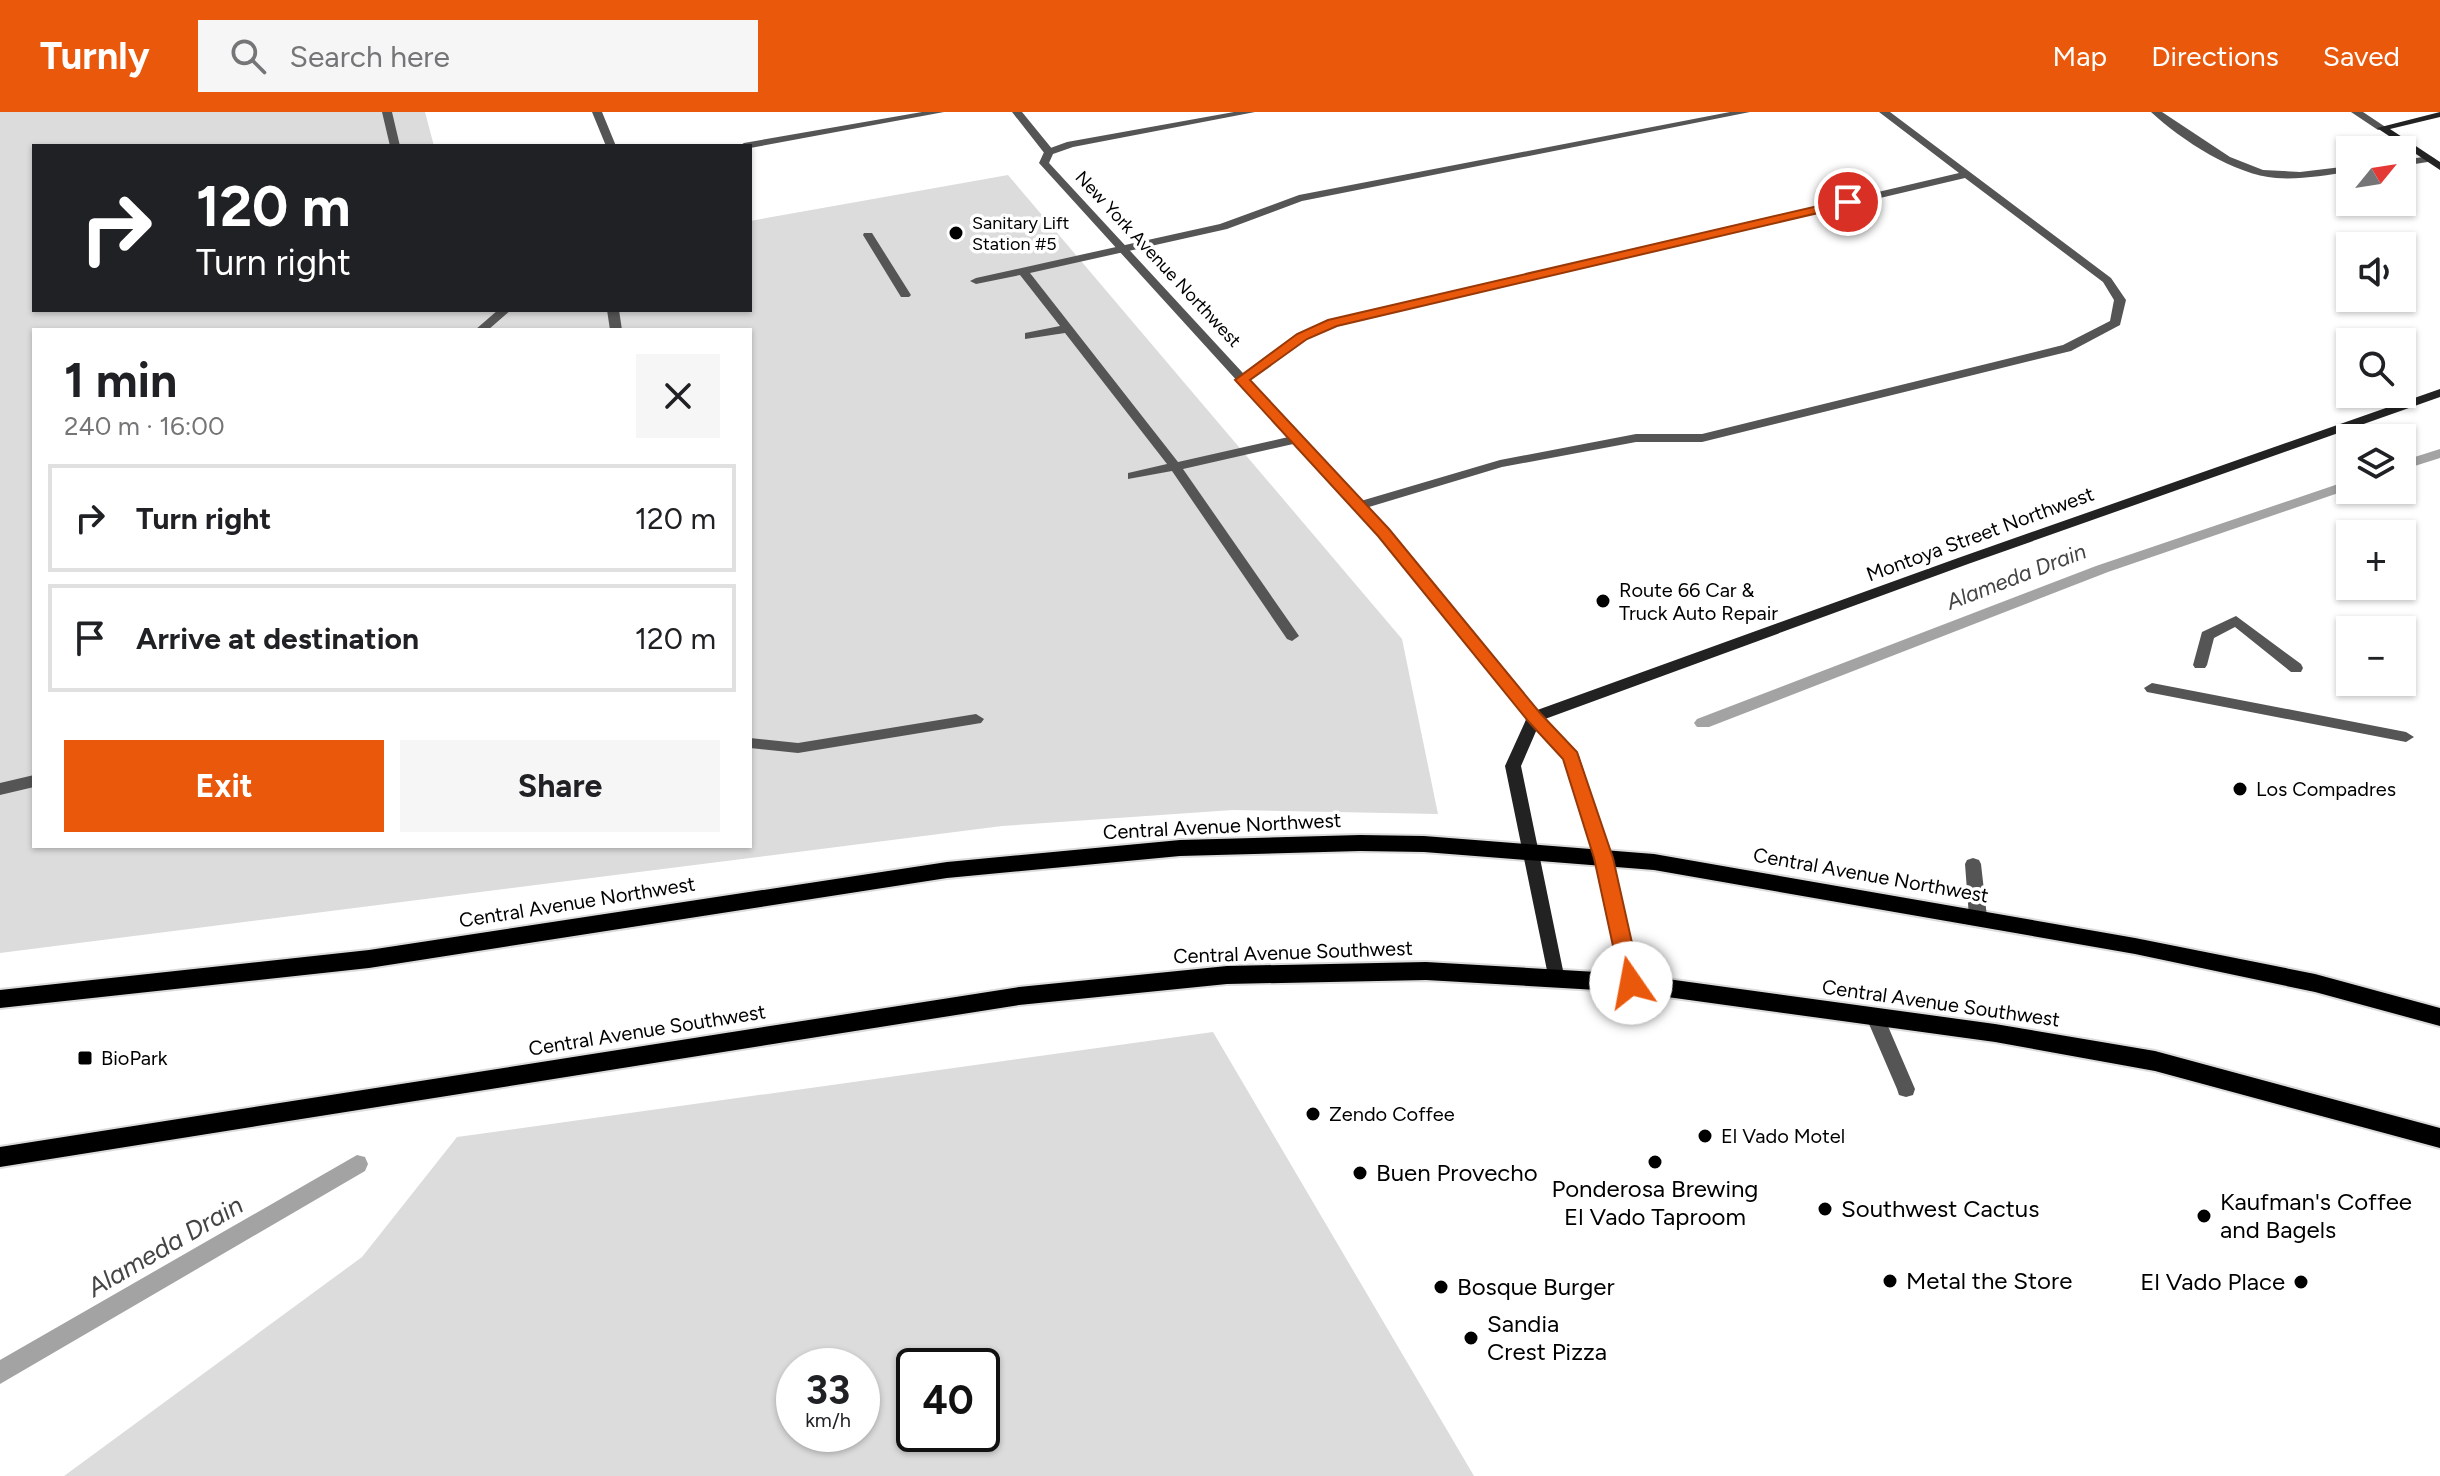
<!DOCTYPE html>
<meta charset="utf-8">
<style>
:root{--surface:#fff;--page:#f6f6f6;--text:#202124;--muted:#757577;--line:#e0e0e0;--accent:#ea580c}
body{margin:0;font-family:Figtree,sans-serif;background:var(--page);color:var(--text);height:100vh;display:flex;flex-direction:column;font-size:30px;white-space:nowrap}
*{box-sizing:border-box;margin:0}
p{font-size:26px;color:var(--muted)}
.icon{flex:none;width:44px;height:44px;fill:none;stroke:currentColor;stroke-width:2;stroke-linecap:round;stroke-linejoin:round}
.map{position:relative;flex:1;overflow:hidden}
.details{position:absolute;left:32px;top:216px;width:720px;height:520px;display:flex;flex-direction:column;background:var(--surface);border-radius:0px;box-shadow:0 2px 6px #0004}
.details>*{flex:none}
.top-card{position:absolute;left:32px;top:32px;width:720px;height:168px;border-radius:0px;box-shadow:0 2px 6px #0004;background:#202124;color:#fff;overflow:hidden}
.needle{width:52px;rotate:60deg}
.buttons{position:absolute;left:2336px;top:24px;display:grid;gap:16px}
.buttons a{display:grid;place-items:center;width:80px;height:80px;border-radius:0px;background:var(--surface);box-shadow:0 2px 6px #0004;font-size:40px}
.speed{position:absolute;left:776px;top:1236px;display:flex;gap:16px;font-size:40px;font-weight:700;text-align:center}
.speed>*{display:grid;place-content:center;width:104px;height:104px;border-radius:50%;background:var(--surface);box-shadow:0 2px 6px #0004;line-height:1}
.speed small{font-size:20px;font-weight:400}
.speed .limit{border:4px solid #111;border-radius:12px;background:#fff;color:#111}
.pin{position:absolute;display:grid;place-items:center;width:68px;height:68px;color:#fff;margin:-34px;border:4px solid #fff;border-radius:50%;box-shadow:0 2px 8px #0007}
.me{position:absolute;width:88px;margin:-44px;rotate:348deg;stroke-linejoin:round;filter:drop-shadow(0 0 6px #0008)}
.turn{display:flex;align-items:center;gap:28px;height:168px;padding:0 32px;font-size:36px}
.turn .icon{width:104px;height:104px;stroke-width:2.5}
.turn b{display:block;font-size:56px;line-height:68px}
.round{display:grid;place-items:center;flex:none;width:84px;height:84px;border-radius:0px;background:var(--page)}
.headline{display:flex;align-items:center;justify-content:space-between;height:136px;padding:0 32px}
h1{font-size:48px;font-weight:700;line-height:60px}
.primary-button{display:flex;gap:16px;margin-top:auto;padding:16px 32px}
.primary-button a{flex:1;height:92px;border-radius:0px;background:var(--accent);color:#fff;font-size:32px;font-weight:700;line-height:92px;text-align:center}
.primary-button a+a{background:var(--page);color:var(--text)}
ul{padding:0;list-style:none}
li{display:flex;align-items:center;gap:24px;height:108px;margin:0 16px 12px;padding:0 16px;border:4px solid var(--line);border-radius:0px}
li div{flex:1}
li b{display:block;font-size:30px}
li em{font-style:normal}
header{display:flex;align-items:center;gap:48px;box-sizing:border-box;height:112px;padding:0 40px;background:var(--accent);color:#fff}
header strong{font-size:38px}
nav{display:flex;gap:44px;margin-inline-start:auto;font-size:28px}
.search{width:560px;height:72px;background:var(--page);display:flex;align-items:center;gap:20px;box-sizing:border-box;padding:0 28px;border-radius:0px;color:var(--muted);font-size:30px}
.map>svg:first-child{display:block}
.green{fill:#dcdcdc;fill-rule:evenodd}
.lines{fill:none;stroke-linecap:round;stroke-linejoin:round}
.stream{fill:#a3a3a3;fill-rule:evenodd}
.primary-casing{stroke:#dbdbdb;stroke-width:4}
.lane{fill:#555;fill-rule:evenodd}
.street{fill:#555;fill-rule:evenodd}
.secondary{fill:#222;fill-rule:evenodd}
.primary{fill:#000;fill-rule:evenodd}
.route{fill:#ea580c;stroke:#983908;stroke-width:2}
.poi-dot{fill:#000;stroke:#fff;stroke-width:3}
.labels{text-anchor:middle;stroke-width:7;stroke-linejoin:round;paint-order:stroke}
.far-poi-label{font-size:18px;fill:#000;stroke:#fff;text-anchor:start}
.far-street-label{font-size:18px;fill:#000;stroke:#fff}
.street-label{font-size:20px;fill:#000;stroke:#fff}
.poi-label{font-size:20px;fill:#000;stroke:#fff;text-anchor:start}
.water-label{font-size:22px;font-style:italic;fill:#444;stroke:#fff}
.near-poi-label{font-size:24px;fill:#000;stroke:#fff;text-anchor:start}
.near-water-label{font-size:26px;font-style:italic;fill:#444;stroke:#fff}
</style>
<header>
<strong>Turnly</strong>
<div class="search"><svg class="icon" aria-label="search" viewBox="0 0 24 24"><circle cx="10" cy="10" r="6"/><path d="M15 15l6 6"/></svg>Search here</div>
<nav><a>Map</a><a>Directions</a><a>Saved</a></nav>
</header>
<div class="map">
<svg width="2440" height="1364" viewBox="0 0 2440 1364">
<rect width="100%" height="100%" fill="#fff"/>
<!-- green -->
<path class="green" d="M 0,0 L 425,0 L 434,34 L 34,34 L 34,198 L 750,198 L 750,109 L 1008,63 L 1402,527 L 1438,702 L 1233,698 L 1002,714 L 0,841 ZM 34,218 L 750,218 L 750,734 L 34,734 Z
M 1213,920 L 1474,1364 L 64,1364 L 362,1145 L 457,1025 ZM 862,1254 L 862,1322 L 794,1322 L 794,1254 ZM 914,1254 L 982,1254 L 982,1322 L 914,1322 Z"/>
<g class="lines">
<!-- stream -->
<path class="stream" d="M 2440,337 L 2440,346 L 2402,358 L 2402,349 Z
M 2350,368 L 2350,377 L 2108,460 L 1709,615 L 1697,615 L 1694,611 L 1697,607 L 2096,454 Z
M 357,1043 L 365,1045 L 368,1052 L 365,1059 L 0,1272 L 0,1248 Z"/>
<defs>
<path id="primary" d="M 1360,723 L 1424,724 L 1654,742 L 2135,826 L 2315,862 L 2440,896 L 2440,914 L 2315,880 L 2135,842 L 1654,758 L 1424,740 L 1360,739 L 1180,744 L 947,766 L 369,856 L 0,896 L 0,878 L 369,838 L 947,750 L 1180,728 Z
M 1426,850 L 1631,862 L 1995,912 L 2155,939 L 2440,1016 L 2440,1036 L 2155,959 L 1995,930 L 1631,880 L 1426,868 L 1227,872 L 1019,893 L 0,1055 L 0,1035 L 1019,875 L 1227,854 Z"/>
</defs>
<!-- primary casing -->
<use href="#primary" class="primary-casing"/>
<!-- lane -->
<path class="lane" d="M 382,0 L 392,0 L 400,34 L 390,34 Z
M 592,0 L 602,0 L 616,34 L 606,34 Z
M 922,0 L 944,0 L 750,36 L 739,34 L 744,31 Z
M 1012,0 L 1022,0 L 1053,38 L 1053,42 L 1045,42 Z
M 1730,0 L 1750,0 L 1302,89 L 1227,117 L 1030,161 L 1178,350 L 1297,323 L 1302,324 L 1302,330 L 1183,357 L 1297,521 L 1299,524 L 1292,529 L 1287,527 L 1172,359 L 1128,367 L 1128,361 L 1167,352 L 1065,221 L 1025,227 L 1025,221 L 1060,214 L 1020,163 L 976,172 L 970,169 L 976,166 L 1220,112 L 1299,83 Z
M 1879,0 L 1890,0 L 2111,166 L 2126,188 L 2120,213 L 2071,239 L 1702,330 L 1636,330 L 1502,355 L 1359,398 L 1352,394 L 1354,391 L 1500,348 L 1636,322 L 1702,322 L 2063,233 L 2110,209 L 2114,188 L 2103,170 L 1965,66 L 1337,214 L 1306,227 L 1246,271 L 1242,272 L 1236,268 L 1298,221 L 1329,209 L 1959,61 Z
M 864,121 L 872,121 L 911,183 L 909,185 L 901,185 L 863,123 Z
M 498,198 L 511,198 L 488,218 L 475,218 Z
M 607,198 L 619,198 L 622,218 L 610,218 Z
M 2236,504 L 2301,552 L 2303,556 L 2301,560 L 2291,560 L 2235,515 L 2214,526 L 2207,553 L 2205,556 L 2195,556 L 2193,553 L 2202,520 Z
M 2152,571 L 2406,620 L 2414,625 L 2406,630 L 2147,580 L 2144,576 Z
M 976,602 L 984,607 L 981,611 L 798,641 L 750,636 L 750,626 L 798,631 Z
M 34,663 L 34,675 L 0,683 L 0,671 Z
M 1973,746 L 1979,748 L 1981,752 L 1987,805 L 1984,810 L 1972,810 L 1969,805 L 1965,752 L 1967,748 Z
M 1875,898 L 1881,900 L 1884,905 L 1915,977 L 1913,983 L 1906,985 L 1899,983 L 1897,977 L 1866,905 L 1869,900 Z"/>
<!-- street -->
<path class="street" d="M 1234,0 L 1255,0 L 1073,35 L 1053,42 L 1049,51 L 1388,418 L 1539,601 L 1542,605 L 1539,609 L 1529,609 L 1378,424 L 1039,51 L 1045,38 L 1067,30 Z
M 2151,0 L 2162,0 L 2230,45 L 2263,58 L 2300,60 L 2350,54 L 2350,60 C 2325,63 2300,68 2276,66 C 2235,63 2181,28 2151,0 Z
M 2351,0 L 2363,0 L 2387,16 L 2378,18 Z
M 2430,44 L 2435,47 L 2434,49 L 2402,54 L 2402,48 Z"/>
<!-- secondary -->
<path class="secondary" d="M 2440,0 L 2440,5 L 2390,17 L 2440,50 L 2440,58 L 2377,16 Z
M 2440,277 L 2440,285 L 1968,452 L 1545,607 L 1579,644 L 1612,746 L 1640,871 L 1637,876 L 1631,878 L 1625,876 L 1622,871 L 1596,746 L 1564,646 L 1537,617 L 1521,654 L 1565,868 L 1562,873 L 1556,875 L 1550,873 L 1505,654 L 1529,601 L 1958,446 Z"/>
<!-- primary -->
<use href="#primary" class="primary"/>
</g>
<!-- route -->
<path class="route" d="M 1848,87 L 1854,90 L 1852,93 L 1337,214 L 1307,227 L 1250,268 L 1389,417 L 1540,601 L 1577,640 L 1613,746 L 1641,871 L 1631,879 L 1621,871 L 1594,746 L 1563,647 L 1528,609 L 1378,424 L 1235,268 L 1297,222 L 1328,208 Z"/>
<!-- markers -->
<g class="poi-dot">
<circle cx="956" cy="121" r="8"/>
<circle cx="1603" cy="489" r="8"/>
<circle cx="2240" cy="677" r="8"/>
<rect x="77" y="938" width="16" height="16" rx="4"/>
<circle cx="1313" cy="1002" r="8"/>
<circle cx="1705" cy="1024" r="8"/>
<circle cx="1655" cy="1050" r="8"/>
<circle cx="1360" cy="1061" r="8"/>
<circle cx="1825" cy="1097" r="8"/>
<circle cx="2204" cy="1104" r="8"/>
<circle cx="1890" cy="1169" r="8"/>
<circle cx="2301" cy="1170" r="8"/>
<circle cx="1441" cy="1175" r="8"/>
<circle cx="1471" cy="1226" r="8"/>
</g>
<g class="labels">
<!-- far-poi labels -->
<g class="far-poi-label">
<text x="972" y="117">Sanitary Lift<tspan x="972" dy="21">Station #5</tspan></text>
</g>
<!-- far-street labels -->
<g class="far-street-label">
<text transform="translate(1158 147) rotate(47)" y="6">New York Avenue Northwest</text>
</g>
<!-- street labels -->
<g class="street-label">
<text transform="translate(1980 422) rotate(-20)" y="7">Montoya Street Northwest</text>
<text transform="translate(1222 714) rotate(-3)" y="7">Central Avenue Northwest</text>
<text transform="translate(1871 763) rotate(10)" y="7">Central Avenue Northwest</text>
<text transform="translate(577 790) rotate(-9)" y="7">Central Avenue Northwest</text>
<text transform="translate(1293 840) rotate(-2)" y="7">Central Avenue Southwest</text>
<text transform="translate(1941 891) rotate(8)" y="7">Central Avenue Southwest</text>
<text transform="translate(647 918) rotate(-9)" y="7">Central Avenue Southwest</text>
</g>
<!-- poi labels -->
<g class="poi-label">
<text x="1619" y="485">Route 66 Car &amp;<tspan x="1619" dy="23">Truck Auto Repair</tspan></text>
<text x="2256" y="684">Los Compadres</text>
<text x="101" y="953">BioPark</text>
<text x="1329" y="1009">Zendo Coffee</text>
<text x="1721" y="1031">El Vado Motel</text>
</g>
<!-- water labels -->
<g class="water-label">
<text transform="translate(2016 464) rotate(-21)" y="8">Alameda Drain</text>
</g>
<!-- near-poi labels -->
<g class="near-poi-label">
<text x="1376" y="1069">Buen Provecho</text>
<text x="1655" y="1085" text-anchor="middle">Ponderosa Brewing<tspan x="1655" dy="28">El Vado Taproom</tspan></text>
<text x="2220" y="1098">Kaufman's Coffee<tspan x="2220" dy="28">and Bagels</tspan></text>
<text x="1841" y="1105">Southwest Cactus</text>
<text x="1906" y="1177">Metal the Store</text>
<text x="2285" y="1178" text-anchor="end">El Vado Place</text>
<text x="1457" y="1183">Bosque Burger</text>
<text x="1487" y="1220">Sandia<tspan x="1487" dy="28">Crest Pizza</tspan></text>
</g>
<!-- near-water labels -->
<g class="near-water-label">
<text transform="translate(165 1134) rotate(-30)" y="9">Alameda Drain</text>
</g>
</g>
</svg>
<div class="buttons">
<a><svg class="needle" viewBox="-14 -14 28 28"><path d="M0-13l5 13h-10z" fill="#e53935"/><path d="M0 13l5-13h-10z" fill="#757577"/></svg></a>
<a><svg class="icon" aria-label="sound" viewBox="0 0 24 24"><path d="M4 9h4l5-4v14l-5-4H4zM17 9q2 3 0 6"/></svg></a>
<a><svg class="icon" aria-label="search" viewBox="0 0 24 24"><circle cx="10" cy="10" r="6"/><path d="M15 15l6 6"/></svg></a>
<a><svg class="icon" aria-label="layers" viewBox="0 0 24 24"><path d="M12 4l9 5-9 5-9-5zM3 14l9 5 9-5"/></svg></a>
<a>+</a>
<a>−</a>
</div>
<div class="speed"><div>33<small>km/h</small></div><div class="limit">40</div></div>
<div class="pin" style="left:1848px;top:90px;background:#d93025"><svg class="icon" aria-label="arrive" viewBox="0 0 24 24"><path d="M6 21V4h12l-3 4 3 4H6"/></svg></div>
<svg class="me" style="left:1631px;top:871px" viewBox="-20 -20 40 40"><circle r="19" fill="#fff"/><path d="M0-13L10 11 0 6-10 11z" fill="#ea580c"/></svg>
<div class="top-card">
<div class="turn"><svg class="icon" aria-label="right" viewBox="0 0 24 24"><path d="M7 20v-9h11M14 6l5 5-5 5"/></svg><div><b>120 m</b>Turn right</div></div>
</div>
<section class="details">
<div class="headline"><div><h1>1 min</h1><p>240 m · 16:00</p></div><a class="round"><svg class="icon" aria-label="close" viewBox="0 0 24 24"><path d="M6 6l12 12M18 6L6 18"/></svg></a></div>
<ul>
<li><svg class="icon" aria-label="right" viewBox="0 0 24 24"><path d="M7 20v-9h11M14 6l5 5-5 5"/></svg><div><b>Turn right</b></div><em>120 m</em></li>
<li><svg class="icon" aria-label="arrive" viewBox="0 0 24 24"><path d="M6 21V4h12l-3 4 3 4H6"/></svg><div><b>Arrive at destination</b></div><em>120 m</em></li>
</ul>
<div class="primary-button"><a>Exit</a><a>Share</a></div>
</section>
</div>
